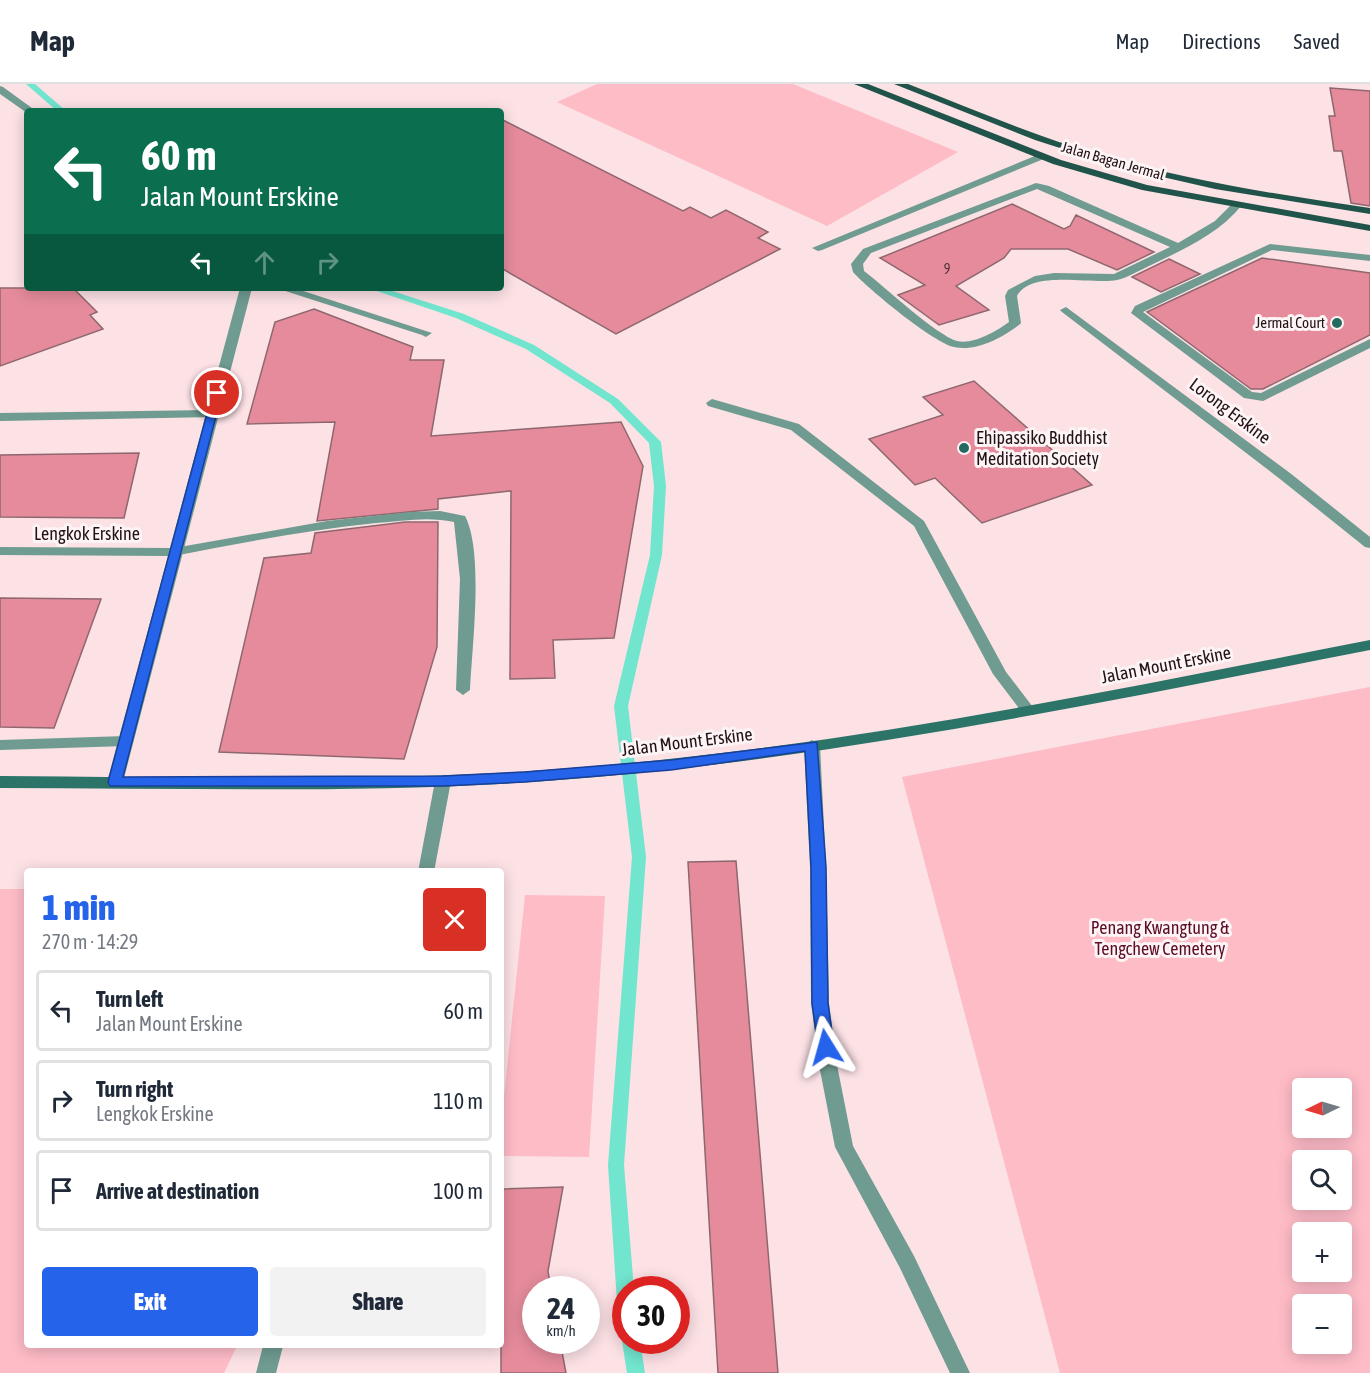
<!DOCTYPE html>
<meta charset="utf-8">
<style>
:root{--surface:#fff;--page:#f2f2f3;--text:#1f2937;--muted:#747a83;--line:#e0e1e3;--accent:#2563eb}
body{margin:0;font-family:"Asap Condensed",sans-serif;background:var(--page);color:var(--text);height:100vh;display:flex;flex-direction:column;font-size:22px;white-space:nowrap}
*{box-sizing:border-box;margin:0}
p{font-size:20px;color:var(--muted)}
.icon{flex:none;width:33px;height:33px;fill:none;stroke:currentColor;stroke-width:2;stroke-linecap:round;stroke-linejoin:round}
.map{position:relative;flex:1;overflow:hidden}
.side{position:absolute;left:24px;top:784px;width:480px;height:480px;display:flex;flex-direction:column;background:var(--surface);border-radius:6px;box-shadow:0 3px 15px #0003}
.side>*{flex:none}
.top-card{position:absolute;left:24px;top:24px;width:480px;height:183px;border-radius:6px;box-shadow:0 3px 15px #0003;background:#0b6e4f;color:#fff;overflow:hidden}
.needle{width:39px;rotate:265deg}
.tools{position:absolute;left:1292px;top:994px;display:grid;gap:12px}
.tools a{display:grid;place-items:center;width:60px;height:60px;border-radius:6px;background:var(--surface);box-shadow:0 3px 15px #0003;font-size:30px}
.speed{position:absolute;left:522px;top:1192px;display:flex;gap:12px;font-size:30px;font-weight:700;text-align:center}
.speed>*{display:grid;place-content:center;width:78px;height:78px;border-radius:50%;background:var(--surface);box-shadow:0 3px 15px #0003;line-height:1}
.speed small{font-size:15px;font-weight:400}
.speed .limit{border:9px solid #d22;background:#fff;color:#111}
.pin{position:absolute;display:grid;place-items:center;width:51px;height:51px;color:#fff;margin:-26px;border:3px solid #fff;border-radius:50%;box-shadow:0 2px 6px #0007}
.me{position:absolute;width:66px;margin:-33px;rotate:352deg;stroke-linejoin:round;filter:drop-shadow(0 0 4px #0008)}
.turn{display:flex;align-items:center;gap:21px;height:126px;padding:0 18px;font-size:27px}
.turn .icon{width:78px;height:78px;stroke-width:2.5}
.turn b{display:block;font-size:42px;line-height:51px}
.lanes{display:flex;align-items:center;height:57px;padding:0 18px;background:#0003;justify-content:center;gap:30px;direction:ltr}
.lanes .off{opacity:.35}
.round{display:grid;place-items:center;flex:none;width:63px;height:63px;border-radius:6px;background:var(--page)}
.overview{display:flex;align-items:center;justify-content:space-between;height:102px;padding:0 18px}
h1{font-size:36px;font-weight:800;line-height:45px;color:var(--accent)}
.cta{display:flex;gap:12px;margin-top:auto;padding:12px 18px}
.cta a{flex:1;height:69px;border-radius:6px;background:var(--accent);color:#fff;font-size:24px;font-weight:800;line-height:69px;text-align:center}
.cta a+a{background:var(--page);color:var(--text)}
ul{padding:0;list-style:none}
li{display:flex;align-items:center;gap:18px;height:81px;margin:0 12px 9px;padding:0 6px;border:3px solid var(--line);border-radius:6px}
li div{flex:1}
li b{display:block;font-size:22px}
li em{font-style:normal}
header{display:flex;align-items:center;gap:36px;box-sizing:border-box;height:84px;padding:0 30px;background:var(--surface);border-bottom:2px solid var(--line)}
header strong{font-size:28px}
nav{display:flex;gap:33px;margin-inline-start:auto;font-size:21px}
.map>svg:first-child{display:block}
.green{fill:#febcc7;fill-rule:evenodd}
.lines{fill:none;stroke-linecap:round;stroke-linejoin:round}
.stream{fill:#71e5ce;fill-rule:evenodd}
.building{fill:#e58b9c;stroke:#8e686e;stroke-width:1.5}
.service{fill:#6f9b90;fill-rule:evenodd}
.minor{fill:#6f9b90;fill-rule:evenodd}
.secondary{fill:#2b7467;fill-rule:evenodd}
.primary{fill:#205349;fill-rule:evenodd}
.route{fill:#2563eb;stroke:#184099;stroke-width:1.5}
.poi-dot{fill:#256a5e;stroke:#fdf4f5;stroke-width:2}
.labels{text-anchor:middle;stroke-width:6;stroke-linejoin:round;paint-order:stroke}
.far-number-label{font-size:14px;fill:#523037}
.far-street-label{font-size:15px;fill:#211215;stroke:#fdf4f5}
.far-poi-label{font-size:15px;fill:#211215;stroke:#fdf4f5;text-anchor:end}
.street-label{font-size:18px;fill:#211215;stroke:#fdf4f5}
.poi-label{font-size:18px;fill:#211215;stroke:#fdf4f5;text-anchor:start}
.park-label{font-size:18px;fill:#5d0c27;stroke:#fdf4f5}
</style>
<header>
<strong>Map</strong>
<nav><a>Map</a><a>Directions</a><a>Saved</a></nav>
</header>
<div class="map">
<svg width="1370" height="1289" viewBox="0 0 1370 1289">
<rect width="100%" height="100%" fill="#fce1e5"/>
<!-- green -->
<path class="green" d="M 597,0 L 793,0 L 958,68 L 827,142 L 557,18 Z
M 1370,603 L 1370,1289 L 1060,1289 L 902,693 ZM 1302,1005 L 1341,1005 L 1341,1044 L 1302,1044 ZM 1302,1077 L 1341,1077 L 1341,1116 L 1302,1116 ZM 1302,1149 L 1341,1149 L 1341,1188 L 1302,1188 ZM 1302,1221 L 1341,1221 L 1341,1260 L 1302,1260 Z
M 0,805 L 27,805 L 27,1262 L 237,1262 L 224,1289 L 0,1289 Z
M 525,811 L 605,812 L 589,1073 L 501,1072 L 501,1041 Z"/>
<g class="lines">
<!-- stream -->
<path class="stream" d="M 26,0 L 35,0 L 66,27 L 57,27 Z
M 368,204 L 383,204 L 464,230 L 534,261 L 618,315 L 661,358 L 666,402 L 662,471 L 628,622 L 646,773 L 624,1081 L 634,1206 L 626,1206 L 626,1226 L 620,1224 L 617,1218 L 608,1081 L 632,773 L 614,622 L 650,471 L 654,402 L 649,359 L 610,319 L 526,265 L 456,234 Z
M 626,1251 L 626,1257 L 640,1257 L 645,1289 L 627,1289 L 622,1257 Z"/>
</g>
<!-- building -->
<path class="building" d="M 1330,4 L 1370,7 L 1370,122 L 1351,119 L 1342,67 L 1334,67 L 1329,32 L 1335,32 Z
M 501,35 L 683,127 L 690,123 L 711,134 L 726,126 L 768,148 L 758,154 L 780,165 L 616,250 L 501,184 Z
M 1012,120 L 1064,145 L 1070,142 L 1076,131 L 1154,168 L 1117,186 L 1068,165 L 1011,165 L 1004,174 L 956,202 L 989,226 L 939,241 L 898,211 L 925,201 L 880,174 Z
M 1262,174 L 1370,189 L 1370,251 L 1263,305 L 1251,305 L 1147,228 Z
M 1169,175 L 1200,190 L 1161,208 L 1132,193 Z
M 0,204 L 73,204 L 97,228 L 90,231 L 103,245 L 0,282 Z
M 314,225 L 413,263 L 410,276 L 444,276 L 431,352 L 621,338 L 643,382 L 614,554 L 553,556 L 555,594 L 510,595 L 511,407 L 438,415 L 438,425 L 317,437 L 335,338 L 247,340 L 275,238 Z
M 974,297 L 1092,401 L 982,439 L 935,394 L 915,401 L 869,355 L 943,331 L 923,313 Z
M 139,369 L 124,434 L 0,433 L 0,371 Z
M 405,438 L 438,438 L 437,563 L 404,675 L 219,668 L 264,474 L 311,469 L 315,449 Z
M 0,514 L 101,515 L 54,644 L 0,643 Z
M 736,777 L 778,1289 L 718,1289 L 688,778 Z
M 563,1103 L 548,1187 L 551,1206 L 536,1206 L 536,1257 L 560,1257 L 566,1289 L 501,1289 L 501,1105 Z"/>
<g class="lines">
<!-- service -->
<path class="service" d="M 0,2 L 3,3 L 36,27 L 27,29 L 0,10 Z
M 1042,69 L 1047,72 L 1046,74 L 822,166 L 818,167 L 812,164 Z
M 1036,99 L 1049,102 L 1178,159 L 1215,137 L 1233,119 L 1242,121 C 1218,151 1180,167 1147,183 C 1138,187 1127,194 1117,196 C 1093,201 1031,185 1017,212 L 1021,239 L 1019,241 C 1002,254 976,268 954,263 C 934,259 868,205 853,188 L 851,180 L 863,165 ZM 1037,105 L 1170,163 L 1114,190 L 1054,189 L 1035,192 L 1008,206 L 1005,212 L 1009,238 C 997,247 973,261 957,257 C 936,251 884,202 864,187 L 863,180 L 871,169 Z
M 1270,160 L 1370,171 L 1370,177 L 1272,166 L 1143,228 L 1252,308 L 1261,309 L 1370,255 L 1370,264 L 1263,317 L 1244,314 L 1131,229 L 1135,222 Z
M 276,204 L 294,204 L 432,249 L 426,253 L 422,251 Z
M 712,315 L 799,340 L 924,437 L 1006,588 L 1036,627 L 1034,631 L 1024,631 L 993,590 L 914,442 L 791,346 L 708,322 L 706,319 Z
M 211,326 L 215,327 L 215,333 L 0,337 L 0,329 Z
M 440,427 L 465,432 C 484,468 472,563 470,606 L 463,611 L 456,606 L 460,495 L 454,438 C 428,432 402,437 376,439 C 308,446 241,459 174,472 L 167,468 L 174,464 L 327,437 L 410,428 Z
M 126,652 L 134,657 L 126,662 L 0,666 L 0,656 Z
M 443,691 L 451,697 L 434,788 L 418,788 L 435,697 Z
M 263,1262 L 283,1262 L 276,1289 L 256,1289 Z"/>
<!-- minor -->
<path class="minor" d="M 240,204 L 252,204 L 123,698 L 115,704 L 107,698 L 168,472 L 0,471 L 0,463 L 170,464 Z
M 1066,223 L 1290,389 L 1370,453 L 1370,464 L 1365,463 L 1280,395 L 1062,228 L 1060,226 Z
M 812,656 L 820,661 L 826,783 L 829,919 L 838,986 L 853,1062 L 914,1172 L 970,1289 L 950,1289 L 900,1184 L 835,1063 L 820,986 L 811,919 L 810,783 L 804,661 Z"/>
<!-- secondary -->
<path class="secondary" d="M 1370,556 L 1370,566 C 1114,616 857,670 597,693 C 398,711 199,704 0,704 L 0,692 C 199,693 398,700 596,682 C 857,660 1114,606 1370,556 Z"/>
<!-- primary -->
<path class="primary" d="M 854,0 L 868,0 L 1061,76 L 1147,101 L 1370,141 L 1370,147 L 1142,106 L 1053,80 Z
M 894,0 L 908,0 C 972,25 1035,52 1101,71 C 1189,97 1280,111 1370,124 L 1370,130 L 1215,105 L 1119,83 L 1035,56 Z"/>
</g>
<!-- route -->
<path class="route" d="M 213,307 L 222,309 L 123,693 L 443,692 L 525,688 L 671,676 L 817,658 L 826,783 L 828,919 L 834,963 L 831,968 L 820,968 L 818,963 L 812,919 L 811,783 L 805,667 L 671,686 L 525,698 L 443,702 L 110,702 L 108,698 Z"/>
<!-- markers -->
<g class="poi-dot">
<circle cx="1337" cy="239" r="6"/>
<circle cx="964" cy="364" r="6"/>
</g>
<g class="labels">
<!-- far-number labels -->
<g class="far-number-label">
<text x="947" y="190">9</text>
</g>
<!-- far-street labels -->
<g class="far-street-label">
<text transform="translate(1113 77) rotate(16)" y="5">Jalan Bagan Jermal</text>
</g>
<!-- far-poi labels -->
<g class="far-poi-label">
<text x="1325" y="244">Jermal Court</text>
</g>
<!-- street labels -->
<g class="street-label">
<text transform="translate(1230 327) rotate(37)" y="6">Lorong Erskine</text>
<text x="87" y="456">Lengkok Erskine</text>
<text transform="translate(1166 581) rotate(-11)" y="6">Jalan Mount Erskine</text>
<text transform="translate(687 658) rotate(-7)" y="6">Jalan Mount Erskine</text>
</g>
<!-- poi labels -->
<g class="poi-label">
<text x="976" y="360">Ehipassiko Buddhist<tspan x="976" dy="21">Meditation Society</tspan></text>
</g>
<!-- park labels -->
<g class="park-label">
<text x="1160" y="850">Penang Kwangtung &amp;<tspan x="1160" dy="21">Tengchew Cemetery</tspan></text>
</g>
</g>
</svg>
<div class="tools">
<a><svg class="needle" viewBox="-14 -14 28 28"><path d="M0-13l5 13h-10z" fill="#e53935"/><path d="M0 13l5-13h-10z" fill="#747a83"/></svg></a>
<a><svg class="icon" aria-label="search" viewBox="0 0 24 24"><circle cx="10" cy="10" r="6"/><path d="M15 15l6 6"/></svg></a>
<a>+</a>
<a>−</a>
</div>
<div class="speed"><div>24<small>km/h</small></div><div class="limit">30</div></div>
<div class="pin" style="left:217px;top:309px;background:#d93025"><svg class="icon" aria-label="arrive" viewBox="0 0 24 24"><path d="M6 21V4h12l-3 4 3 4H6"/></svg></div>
<svg class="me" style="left:826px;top:963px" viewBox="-20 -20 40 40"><path d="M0-17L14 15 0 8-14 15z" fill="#2563eb" stroke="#fff" stroke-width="4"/></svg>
<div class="top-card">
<div class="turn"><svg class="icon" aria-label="left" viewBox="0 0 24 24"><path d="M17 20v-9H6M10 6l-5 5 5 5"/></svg><div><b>60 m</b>Jalan Mount Erskine</div></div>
<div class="lanes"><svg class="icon" aria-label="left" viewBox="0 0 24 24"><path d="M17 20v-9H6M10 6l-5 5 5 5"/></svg><svg class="icon off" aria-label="ahead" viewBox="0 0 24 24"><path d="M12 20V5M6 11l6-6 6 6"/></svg><svg class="icon off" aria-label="right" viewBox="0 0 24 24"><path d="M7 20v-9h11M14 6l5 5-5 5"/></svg></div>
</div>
<section class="side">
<div class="overview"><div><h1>1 min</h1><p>270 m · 14:29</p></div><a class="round" style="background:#d93025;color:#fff"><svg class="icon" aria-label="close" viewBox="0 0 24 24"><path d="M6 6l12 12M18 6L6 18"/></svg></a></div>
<ul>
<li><svg class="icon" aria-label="left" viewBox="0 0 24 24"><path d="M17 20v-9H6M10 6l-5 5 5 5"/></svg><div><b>Turn left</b><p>Jalan Mount Erskine</p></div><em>60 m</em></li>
<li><svg class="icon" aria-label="right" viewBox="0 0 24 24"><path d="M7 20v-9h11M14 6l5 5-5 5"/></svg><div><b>Turn right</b><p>Lengkok Erskine</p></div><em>110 m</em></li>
<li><svg class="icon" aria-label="arrive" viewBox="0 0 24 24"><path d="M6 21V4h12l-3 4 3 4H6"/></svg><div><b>Arrive at destination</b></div><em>100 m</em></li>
</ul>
<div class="cta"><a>Exit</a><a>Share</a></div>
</section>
</div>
